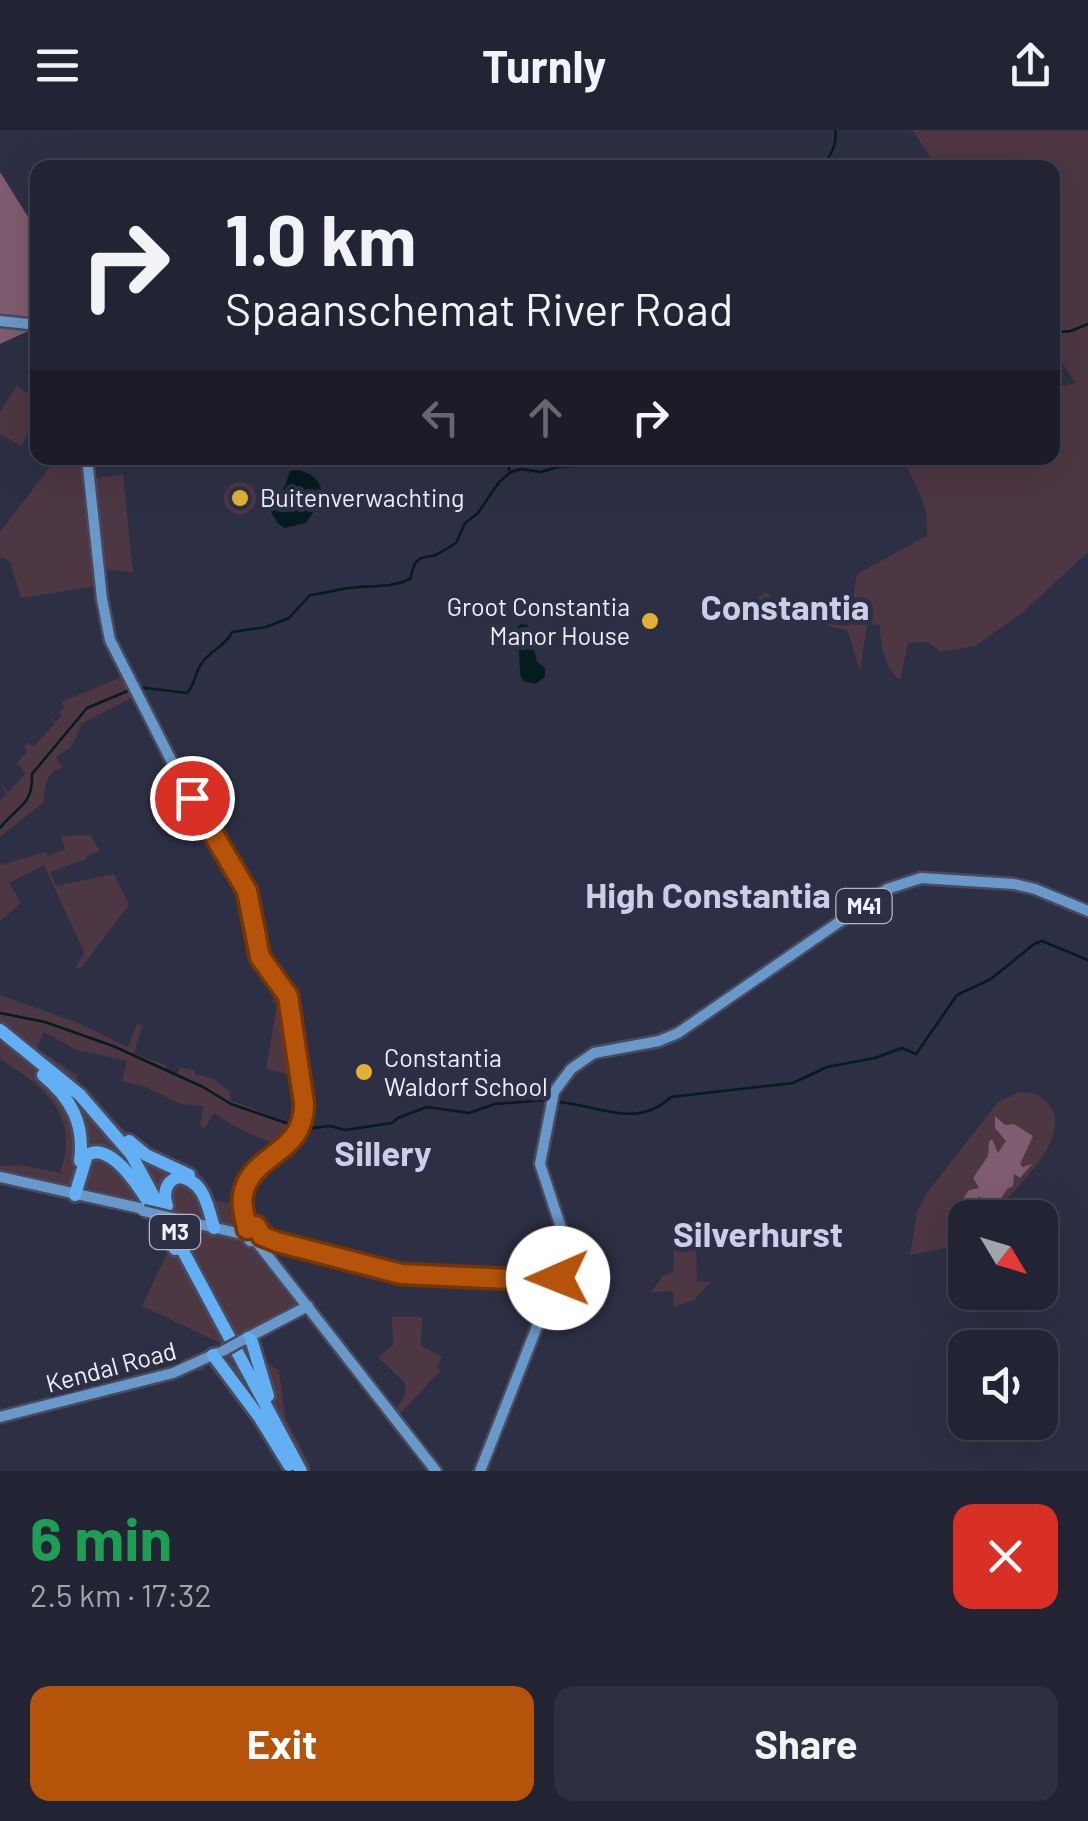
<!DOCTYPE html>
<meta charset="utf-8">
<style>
:root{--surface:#222333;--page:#2e2f3f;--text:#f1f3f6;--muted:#a2a4ac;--line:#3f404e;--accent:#b45309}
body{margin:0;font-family:Barlow,sans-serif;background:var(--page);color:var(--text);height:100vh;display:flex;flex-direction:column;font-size:38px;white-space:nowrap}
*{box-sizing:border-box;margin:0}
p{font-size:32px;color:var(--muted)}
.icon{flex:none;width:55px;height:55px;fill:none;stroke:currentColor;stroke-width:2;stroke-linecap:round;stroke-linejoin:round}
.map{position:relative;height:1341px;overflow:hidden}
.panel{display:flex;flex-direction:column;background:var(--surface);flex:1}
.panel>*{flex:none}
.banner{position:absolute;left:30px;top:30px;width:1030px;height:305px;border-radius:20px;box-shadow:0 10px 40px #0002,0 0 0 2px var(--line);background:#222333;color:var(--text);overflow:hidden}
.needle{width:65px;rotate:128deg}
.fabs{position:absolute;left:948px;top:1070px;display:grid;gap:20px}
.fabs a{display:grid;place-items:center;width:110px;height:110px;border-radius:20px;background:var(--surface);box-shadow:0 10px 40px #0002,0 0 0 2px var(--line);font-size:50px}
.pin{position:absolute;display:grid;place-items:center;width:85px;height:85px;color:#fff;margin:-42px;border:5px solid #fff;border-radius:50%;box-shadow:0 2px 10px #0007}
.me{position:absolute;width:110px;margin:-55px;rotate:269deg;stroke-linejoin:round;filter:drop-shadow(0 0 8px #0008)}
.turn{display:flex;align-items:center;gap:35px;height:210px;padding:0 30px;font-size:45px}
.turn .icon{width:130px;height:130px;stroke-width:2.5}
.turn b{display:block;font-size:70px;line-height:85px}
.lanes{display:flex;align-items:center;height:95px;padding:0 30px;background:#0003;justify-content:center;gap:50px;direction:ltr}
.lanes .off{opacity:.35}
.round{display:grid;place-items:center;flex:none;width:105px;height:105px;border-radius:20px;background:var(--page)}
.overview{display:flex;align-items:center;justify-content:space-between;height:170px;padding:0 30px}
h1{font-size:60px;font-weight:700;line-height:75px;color:#1e9e55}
.action{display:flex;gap:20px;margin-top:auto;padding:20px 30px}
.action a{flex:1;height:115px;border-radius:20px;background:var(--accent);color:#fff;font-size:40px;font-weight:700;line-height:115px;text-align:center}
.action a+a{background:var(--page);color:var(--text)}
header{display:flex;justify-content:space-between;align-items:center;height:130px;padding:0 30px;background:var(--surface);font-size:45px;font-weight:700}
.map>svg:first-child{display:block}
.green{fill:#4d3742}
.forest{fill:#7f5c6f}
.water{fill:#041b20}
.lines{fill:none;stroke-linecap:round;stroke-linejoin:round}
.stream{stroke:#041b20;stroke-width:2.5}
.major-casing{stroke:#494a5d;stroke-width:15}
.highway-casing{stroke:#494a5d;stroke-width:18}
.major{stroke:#6999cb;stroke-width:10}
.highway{stroke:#62b0f3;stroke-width:12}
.major-bridge-casing{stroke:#494a5d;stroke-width:15;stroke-linecap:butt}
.major-bridge{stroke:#6999cb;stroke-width:10}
.route-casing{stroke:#753606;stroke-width:25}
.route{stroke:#b45309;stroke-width:18}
.poi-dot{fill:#e0b034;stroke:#2d2f44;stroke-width:4}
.labels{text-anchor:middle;stroke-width:10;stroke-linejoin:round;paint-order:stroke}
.shield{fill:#2d2f44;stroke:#b4b6c7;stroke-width:2.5}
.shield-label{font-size:22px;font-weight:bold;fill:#eef0ff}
.poi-label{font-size:25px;fill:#eef0ff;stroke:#2d2f44;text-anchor:start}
.street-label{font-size:25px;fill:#eef0ff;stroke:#2d2f44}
.district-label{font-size:35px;font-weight:bold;fill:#caceea;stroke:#2d2f44}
</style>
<header><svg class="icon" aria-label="menu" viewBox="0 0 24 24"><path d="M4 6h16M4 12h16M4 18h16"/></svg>Turnly<svg class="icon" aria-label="share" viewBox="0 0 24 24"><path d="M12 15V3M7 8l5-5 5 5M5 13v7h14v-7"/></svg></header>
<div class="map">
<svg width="1088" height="1341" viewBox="0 0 1088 1341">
<rect width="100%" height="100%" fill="#2d2f44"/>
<!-- green -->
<path class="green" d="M 907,0 L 1088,0 L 1088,422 L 1021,484 L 975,516 L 940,522 L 928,512 L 908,513 L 900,550 C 886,540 879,512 880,495 L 867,494 L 860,542 L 848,501 L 814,492 L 830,469 L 853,466 L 857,444 L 927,406 C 929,371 915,358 903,328 L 1052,328 L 1053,258 L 1075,253 L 1053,218 L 1052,38 L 936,37 L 914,2 Z
M 16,256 L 37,268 L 37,287 L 21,316 L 0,304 L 0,283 Z
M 57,328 L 82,328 L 97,456 L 21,468 L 10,432 L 2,427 L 0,429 L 0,402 Z
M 123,344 L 133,442 L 107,440 L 104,436 L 95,348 Z
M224 368a16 16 0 1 1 32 0a16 16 0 1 1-32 0Z
M 767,463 L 776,472 L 786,472 L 787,480 L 757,489 L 704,491 L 701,469 C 721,467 719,474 734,476 C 745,478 757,467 767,463 Z
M 122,547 L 133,567 L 81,594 L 72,616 L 56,627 L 63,638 C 46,641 45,655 44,672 L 0,707 L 0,671 L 6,664 L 0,651 L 8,662 L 26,643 L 16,633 L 27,623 L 24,615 L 29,613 L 33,617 L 55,594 L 48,585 L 56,592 L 61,586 L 59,582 L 65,578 L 61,572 Z
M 90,705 L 100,721 L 87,726 L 87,729 L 50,742 L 56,756 L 114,744 L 129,775 L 80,839 L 76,838 L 84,822 L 44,735 L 9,753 L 21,773 L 0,791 L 0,735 L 46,722 L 49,726 L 65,719 L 61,706 Z
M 274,862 L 286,869 L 295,946 L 266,939 L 277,874 L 272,872 Z
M 0,865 L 76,892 L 128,917 L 137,894 L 142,895 L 134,924 L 166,935 L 166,940 L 177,944 L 180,938 L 195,940 L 195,944 L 214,949 L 229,961 L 231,971 C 254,977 272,989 296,995 L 279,1014 C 260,1011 231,995 214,983 L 205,998 L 200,996 L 203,976 L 180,974 L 146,957 L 122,951 L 127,931 L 77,920 L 44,902 L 37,918 L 78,946 L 75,953 C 97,970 115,994 138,1011 C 155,1025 176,1028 194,1040 C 204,1046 212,1059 215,1071 L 236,1073 L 241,1051 L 257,1033 L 257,1026 L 267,1032 L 252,1047 L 243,1095 L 237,1099 L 301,1174 L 257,1208 L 263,1231 L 279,1240 L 285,1287 L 310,1335 L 310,1341 L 287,1341 L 212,1233 L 204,1235 L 204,1240 L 187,1242 L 185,1232 L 221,1217 L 220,1213 L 142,1176 L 169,1119 L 149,1086 L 95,1074 L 96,1069 L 0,1047 L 0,1036 L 21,1035 L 60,1043 C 80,985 46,958 0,929 Z
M 1019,962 C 1030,962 1039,964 1047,972 C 1079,1005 1010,1064 989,1087 L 965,1088 L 965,1114 L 910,1125 L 917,1082 L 926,1064 L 997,973 Z
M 696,1117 L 697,1151 L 711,1152 L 694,1170 L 674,1177 L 673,1161 L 651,1162 L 663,1146 L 673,1142 L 674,1118 Z
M 392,1187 L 422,1187 L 421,1216 L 442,1226 L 437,1238 L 441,1240 L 399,1285 L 395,1280 L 405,1265 L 405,1253 L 378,1227 L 393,1215 Z"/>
<!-- forest -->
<path class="forest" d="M 0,42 L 38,103 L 37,197 L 0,214 Z
M 995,986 L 1005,995 L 1014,994 L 1033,1006 L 1020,1034 L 1023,1037 L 1032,1034 L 1020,1048 L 1014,1044 L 1013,1056 L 1007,1059 L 996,1076 L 994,1071 L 989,1075 L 980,1071 L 980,1066 L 968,1075 L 963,1069 L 969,1060 L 979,1058 L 973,1048 L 988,1026 L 989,1012 L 992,1009 L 998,1023 L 1006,1011 L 995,998 Z"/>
<!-- water -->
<path class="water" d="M 298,340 C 314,344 323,352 322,369 L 306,393 L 285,398 L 278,394 L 270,380 L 285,356 L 290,341 Z
M 521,494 L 528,495 L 537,532 L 545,538 L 545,547 L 535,554 L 523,551 L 520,544 L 518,497 Z"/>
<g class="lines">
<!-- stream -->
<path class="stream" d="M 820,38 C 830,28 838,14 835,0
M 1052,203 L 1071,201 L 1088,194
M 509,340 L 509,328
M 137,557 L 187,563 C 196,554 194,543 202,533 C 210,520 226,516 232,502 L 266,497 L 289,488 L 310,465 C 322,464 331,461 343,459 C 367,454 387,460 410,449 L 415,433 L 421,428 L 436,425 L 456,413 L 465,393 L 478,383 L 499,352 L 511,342 L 521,339 L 541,342 L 557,337 L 620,333 L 639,328
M 0,698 C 18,675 33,676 32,644 L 87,578 L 130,560
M 0,883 L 45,892 L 113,916 L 203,957 L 231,974 L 295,996
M 558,972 C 599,975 635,1000 671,967 L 793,953 L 827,937 L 875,928 L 902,918 L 916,924 L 957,865 L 991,849 L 1034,814 L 1042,811 L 1088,830
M 304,999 L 330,996 L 345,1000 L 392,993 L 398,988 L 427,977 L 469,983 L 495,974 L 546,970"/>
<defs>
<path id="major" d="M 0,191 L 38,195
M 87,328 L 102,469 L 110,510 L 173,634 L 247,761 L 259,822 L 267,838 L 284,859 L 291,880 L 303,990 L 293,1009 L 246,1055 L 242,1077 L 247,1099
M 0,1047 L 144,1079
M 177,1089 L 246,1105 L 250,1111 L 256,1111 L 436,1341
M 261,1107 L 401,1144 L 557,1151
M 243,1210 L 308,1176
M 0,1287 L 173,1243 L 217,1223
M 480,1341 L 563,1131 L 563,1104 L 540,1034 L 554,962 L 571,939 L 594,923 L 659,911 L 678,903 L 887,759 L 921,748 L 1014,754 L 1035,759 L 1088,781"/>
<path id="highway" d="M 0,900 L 80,965 L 131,1024 L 301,1341
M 43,945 C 71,968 85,994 80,1031
M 129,1011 L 146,1025 L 189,1045
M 75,1065 L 87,1025 C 119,1006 161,1095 175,1119
M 167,1076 C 163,1064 165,1052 178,1047 C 204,1049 208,1077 214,1098
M 248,1208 L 252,1212 L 268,1266
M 213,1225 L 260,1288 L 289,1335"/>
</defs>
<!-- major casing -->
<use href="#major" class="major-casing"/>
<!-- highway casing -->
<use href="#highway" class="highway-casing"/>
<!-- major -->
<use href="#major" class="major"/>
<!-- highway -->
<use href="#highway" class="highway"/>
<defs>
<path id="major-bridge" d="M 143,1081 L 177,1089
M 223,1221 L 241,1211"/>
</defs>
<!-- major-bridge casing -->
<use href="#major-bridge" class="major-bridge-casing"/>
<!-- major-bridge -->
<use href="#major-bridge" class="major-bridge"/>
</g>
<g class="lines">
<defs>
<path id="route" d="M 192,668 L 247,761 L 260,827 L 288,866 L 304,973 C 305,1023 255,1023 244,1060 C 240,1074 245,1086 247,1099 L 256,1096 L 262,1106 L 277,1112 L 401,1144 L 557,1151 L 558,1148"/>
</defs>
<!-- route casing -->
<use href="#route" class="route-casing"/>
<!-- route -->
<use href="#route" class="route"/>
</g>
<!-- markers -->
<g class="poi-dot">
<circle cx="240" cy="368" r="10"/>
<circle cx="650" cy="491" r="10"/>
<circle cx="364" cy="942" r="10"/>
</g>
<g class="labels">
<!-- shield labels -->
<g class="shield">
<rect x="836.5" y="759" width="55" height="34" rx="8"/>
<rect x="150" y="1085" width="50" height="34" rx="8"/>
</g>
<g class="shield-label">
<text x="864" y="784">M41</text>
<text x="175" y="1110">M3</text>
</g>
<!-- poi labels -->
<g class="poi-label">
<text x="260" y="377">Buitenverwachting</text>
<text x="630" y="486" text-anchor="end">Groot Constantia<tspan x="630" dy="29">Manor House</tspan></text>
<text x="384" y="937">Constantia<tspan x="384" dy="29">Waldorf School</tspan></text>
</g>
<!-- street labels -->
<g class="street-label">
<text transform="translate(111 1237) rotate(-15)" y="9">Kendal Road</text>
</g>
<!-- district labels -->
<g class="district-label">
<text x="785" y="490">Constantia</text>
<text x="708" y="778">High Constantia</text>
<text x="383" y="1036">Sillery</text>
<text x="758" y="1117">Silverhurst</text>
</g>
</g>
</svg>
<div class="fabs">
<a><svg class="needle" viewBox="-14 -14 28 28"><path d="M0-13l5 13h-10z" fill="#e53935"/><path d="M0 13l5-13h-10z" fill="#a2a4ac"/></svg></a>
<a><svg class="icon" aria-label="sound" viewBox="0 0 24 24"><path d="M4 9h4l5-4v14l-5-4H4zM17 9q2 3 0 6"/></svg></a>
</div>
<div class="pin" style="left:192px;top:668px;background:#d93025"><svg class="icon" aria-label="arrive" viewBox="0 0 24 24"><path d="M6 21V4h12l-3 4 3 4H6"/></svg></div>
<svg class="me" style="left:558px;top:1148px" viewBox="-20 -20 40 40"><circle r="19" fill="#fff"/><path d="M0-13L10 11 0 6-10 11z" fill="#b45309"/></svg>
<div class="banner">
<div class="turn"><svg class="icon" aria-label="right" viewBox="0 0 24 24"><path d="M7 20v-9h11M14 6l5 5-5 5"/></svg><div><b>1.0 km</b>Spaanschemat River Road</div></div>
<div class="lanes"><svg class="icon off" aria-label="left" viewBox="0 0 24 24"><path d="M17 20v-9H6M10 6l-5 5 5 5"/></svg><svg class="icon off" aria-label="ahead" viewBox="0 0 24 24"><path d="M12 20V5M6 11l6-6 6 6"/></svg><svg class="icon" aria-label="right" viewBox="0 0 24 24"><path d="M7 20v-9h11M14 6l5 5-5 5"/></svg></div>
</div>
</div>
<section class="panel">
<div class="overview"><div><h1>6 min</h1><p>2.5 km · 17:32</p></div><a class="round" style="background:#d93025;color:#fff"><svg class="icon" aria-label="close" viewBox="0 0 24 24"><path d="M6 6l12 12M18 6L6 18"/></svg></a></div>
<div class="action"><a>Exit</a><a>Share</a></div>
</section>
